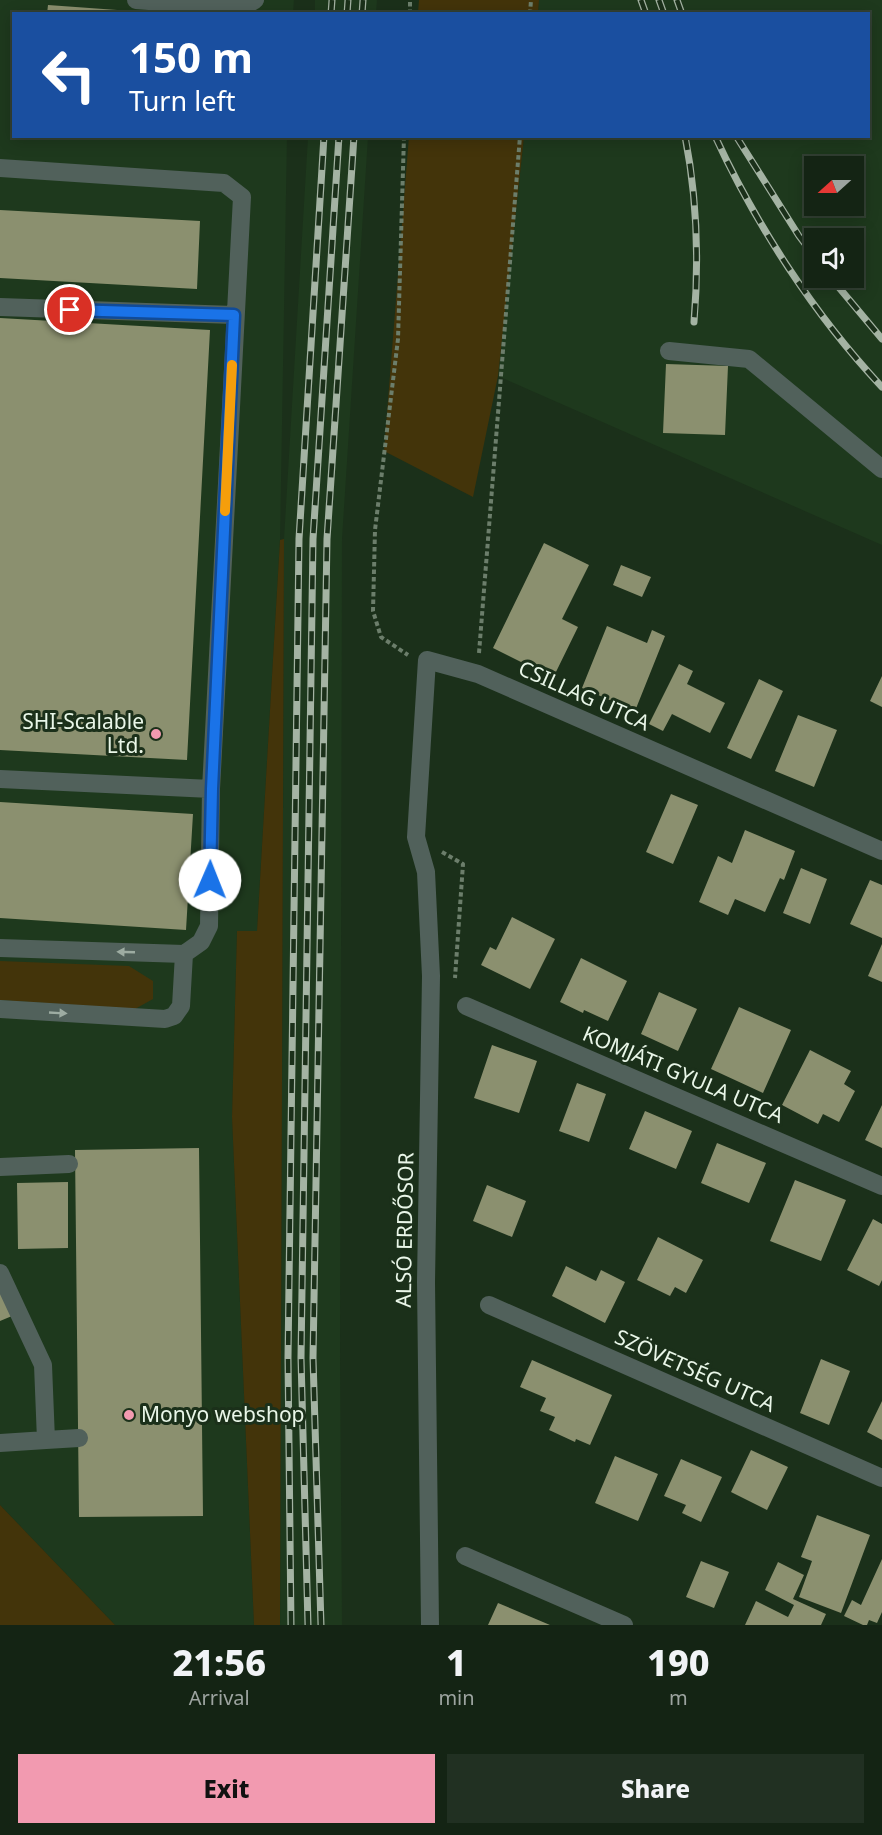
<!DOCTYPE html>
<meta charset="utf-8">
<style>
:root{--surface:#142414;--page:#213022;--text:#f1f3f6;--muted:#9da4a0;--line:#334134;--accent:#f29ab0}
body{margin:0;font-family:"Noto Sans",sans-serif;background:var(--page);color:var(--text);height:100vh;display:flex;flex-direction:column;font-size:22px;white-space:nowrap}
*{box-sizing:border-box;margin:0}
p{font-size:20px;color:var(--muted)}
.icon{flex:none;width:33px;height:33px;fill:none;stroke:currentColor;stroke-width:2;stroke-linecap:round;stroke-linejoin:round}
.map{position:relative;height:1625px;overflow:hidden}
.panel{display:flex;flex-direction:column;background:var(--surface);flex:1}
.panel>*{flex:none}
.top-card{position:absolute;left:12px;top:12px;width:858px;height:126px;border-radius:0px;box-shadow:0 3px 15px #0003,0 0 0 2px var(--line);background:#1a4fa0;color:#fff;overflow:hidden}
.needle{width:39px;rotate:249deg}
.controls{position:absolute;left:804px;top:156px;display:grid;gap:12px}
.controls a{display:grid;place-items:center;width:60px;height:60px;border-radius:0px;background:var(--surface);box-shadow:0 3px 15px #0003,0 0 0 2px var(--line);font-size:30px}
.pin{position:absolute;display:grid;place-items:center;width:51px;height:51px;color:#fff;margin:-26px;border:3px solid #fff;border-radius:50%;box-shadow:0 2px 6px #0007}
.me{position:absolute;width:66px;margin:-33px;rotate:1deg;stroke-linejoin:round;filter:drop-shadow(0 0 4px #0008)}
.turn{display:flex;align-items:center;gap:21px;height:126px;padding:0 18px;font-size:27px}
.turn .icon{width:78px;height:78px;stroke-width:2.5}
.turn b{display:block;font-size:42px;line-height:51px}
.eta{display:flex;justify-content:space-evenly;align-items:center;height:102px;text-align:center}
.eta b{font-size:36px;font-weight:800;line-height:42px}
.action{display:flex;gap:12px;margin-top:auto;padding:12px 18px}
.action a{flex:1;height:69px;border-radius:0px;background:var(--accent);color:#111;font-size:24px;font-weight:800;line-height:69px;text-align:center}
.action a+a{background:var(--page);color:var(--text)}
.map>svg:first-child{display:block}
.built{fill:#1e391d;fill-rule:evenodd}
.green{fill:#43340a}
.building{fill:#8b906f}
.lines{fill:none;stroke-linecap:round;stroke-linejoin:round}
.path{stroke:#6c7e6b;stroke-width:4;stroke-dasharray:4.5 3;stroke-linecap:butt}
.minor{stroke:#51615b;stroke-width:18}
.rail-casing{stroke:#a4b3a3;stroke-width:7}
.rail{stroke:#1b301a;stroke-width:4.5;stroke-dasharray:14;stroke-linecap:butt}
.oneway{fill:#9daca2}
.route-casing{stroke:#114b97;stroke-width:15}
.route{stroke:#1a73e8;stroke-width:10}
.slow{stroke:#f59e0b;stroke-width:10}
.poi-dot{fill:#f29ab0;stroke:#1b301a;stroke-width:2}
.labels{text-anchor:middle;stroke-width:6;stroke-linejoin:round;paint-order:stroke}
.street-label{font-size:21px;fill:#e9f6e8;stroke:#1b301a}
.poi-label{font-size:21px;fill:#e9f6e8;stroke:#1b301a;text-anchor:end}
</style>
<div class="map">
<svg width="882" height="1625" viewBox="0 0 882 1625">
<rect width="100%" height="100%" fill="#1b301a"/>
<!-- built -->
<path class="built" d="M 0,0 L 294,0 L 293,14 L 14,14 L 14,136 L 287,137 L 280,540 L 257,931 L 237,931 L 232,1117 L 254,1625 L 115,1625 L 0,1505 Z
M 315,0 L 377,0 L 376,13 L 315,13 Z
M 539,0 L 882,0 L 882,545 L 498,376 L 524,137 L 868,136 L 868,14 L 538,13 ZM 814,166 L 854,166 L 854,206 L 814,206 ZM 814,238 L 854,238 L 854,278 L 814,278 Z
M 308,137 L 368,137 L 342,539 L 340,1357 L 342,1625 L 280,1625 L 284,539 Z"/>
<!-- green -->
<path class="green" d="M 419,0 L 539,0 L 538,13 L 418,13 Z
M 409,136 L 524,137 L 498,376 L 473,497 L 384,451 Z
M 284,539 L 280,1625 L 254,1625 L 232,1117 L 237,931 L 257,931 L 280,540 Z
M 0,961 L 129,966 L 153,981 L 153,999 L 135,1009 L 0,1000 Z
M 0,1505 L 115,1625 L 0,1625 Z"/>
<!-- building -->
<path class="building" d="M 48,5 L 131,11 L 131,14 L 47,14 Z
M 0,210 L 200,221 L 197,289 L 0,278 Z
M 0,318 L 210,330 L 187,760 L 0,750 Z
M 666,364 L 728,366 L 725,435 L 663,433 Z
M 544,543 L 589,565 L 562,619 L 578,627 L 553,678 L 493,648 Z
M 621,565 L 651,577 L 642,597 L 613,585 Z
M 607,626 L 647,643 L 652,630 L 665,636 L 635,711 L 582,688 Z
M 679,664 L 693,671 L 687,684 L 725,703 L 710,733 L 672,714 L 663,731 L 649,724 Z
M 882,676 L 882,707 L 870,701 Z
M 759,679 L 783,691 L 751,759 L 727,748 Z
M 798,715 L 837,730 L 814,787 L 775,771 Z
M 671,794 L 698,805 L 673,864 L 646,852 Z
M 0,802 L 193,814 L 186,930 L 0,918 Z
M 745,830 L 795,851 L 784,880 L 780,878 L 765,912 L 735,899 L 728,915 L 699,902 L 718,856 L 732,863 Z
M 801,868 L 827,879 L 810,924 L 783,913 Z
M 870,880 L 882,885 L 882,938 L 850,924 Z
M 512,917 L 555,939 L 530,989 L 481,965 L 490,947 L 496,950 Z
M 882,944 L 882,982 L 868,976 Z
M 581,958 L 627,981 L 608,1021 L 584,1010 L 583,1013 L 560,1002 Z
M 659,992 L 697,1009 L 678,1051 L 641,1034 Z
M 739,1007 L 791,1030 L 763,1093 L 711,1069 Z
M 492,1045 L 537,1061 L 519,1113 L 474,1098 Z
M 810,1050 L 851,1071 L 844,1084 L 855,1091 L 839,1122 L 823,1114 L 818,1124 L 782,1105 Z
M 577,1083 L 606,1094 L 589,1142 L 559,1131 Z
M 882,1105 L 882,1148 L 865,1140 Z
M 645,1111 L 692,1131 L 676,1169 L 629,1149 Z
M 717,1143 L 766,1163 L 749,1203 L 701,1183 Z
M 199,1148 L 203,1516 L 79,1517 L 75,1150 Z
M 795,1180 L 846,1200 L 821,1261 L 770,1241 Z
M 68,1182 L 68,1248 L 18,1249 L 17,1183 Z
M 487,1185 L 526,1201 L 512,1237 L 473,1221 Z
M 873,1219 L 882,1224 L 882,1280 L 879,1286 L 847,1270 Z
M 658,1237 L 703,1260 L 686,1293 L 675,1287 L 670,1296 L 637,1280 Z
M 566,1266 L 596,1281 L 601,1270 L 625,1282 L 605,1323 L 552,1296 Z
M 0,1291 L 12,1316 L 0,1321 Z
M 821,1359 L 850,1371 L 829,1425 L 800,1413 Z
M 532,1360 L 612,1395 L 590,1445 L 576,1439 L 575,1442 L 549,1430 L 555,1417 L 540,1411 L 546,1398 L 520,1387 Z
M 882,1401 L 882,1440 L 867,1432 Z
M 751,1450 L 788,1467 L 767,1510 L 731,1492 Z
M 615,1456 L 658,1474 L 638,1521 L 595,1503 Z
M 681,1459 L 722,1477 L 701,1522 L 682,1513 L 686,1505 L 664,1496 Z
M 817,1515 L 870,1535 L 841,1613 L 799,1597 L 812,1561 L 801,1557 Z
M 882,1559 L 882,1612 L 877,1623 L 869,1620 L 867,1625 L 863,1625 L 844,1616 L 852,1600 L 861,1605 Z
M 701,1561 L 729,1572 L 714,1608 L 686,1597 Z
M 778,1562 L 804,1575 L 793,1599 L 826,1614 L 821,1625 L 745,1625 L 756,1601 L 788,1617 L 794,1605 L 765,1590 Z
M 498,1603 L 550,1625 L 488,1625 Z"/>
<g class="lines">
<!-- path -->
<path class="path" d="M 410,14 L 410,0
M 530,14 L 531,0
M 404,136 L 398,339 L 375,530 L 373,611 L 381,637 L 408,655
M 479,653 L 520,136
M 442,852 L 463,864 L 455,978"/>
<!-- minor -->
<path class="minor" d="M 136,0 L 241,8 L 255,0
M 0,168 L 224,183 L 242,197 L 211,789 L 209,926 L 201,942 L 184,954 L 0,948
M 0,307 L 234,315
M 669,351 L 749,359 L 882,469
M 0,779 L 211,789
M 466,1006 L 882,1186
M 0,1009 L 165,1019 L 174,1016 L 181,1006 L 184,954
M 0,1167 L 69,1164
M 0,1273 L 43,1365 L 46,1440 L 0,1443
M 489,1305 L 882,1478
M 46,1440 L 79,1438
M 465,1556 L 624,1625
M 430,1625 L 426,1282 L 431,976 L 426,872 L 416,837 L 427,660 L 478,674 L 882,851"/>
<defs>
<path id="rail" d="M 641,0 L 646,14
M 659,0 L 664,14
M 677,0 L 682,14
M 331,14 L 332,0
M 347,14 L 348,0
M 362,14 L 363,0
M 685,136 C 697,197 699,261 694,322
M 715,136 C 756,225 815,316 882,387
M 736,136 L 799,236 L 814,256
M 831,278 L 882,339
M 291,1625 L 288,1358 L 299,539 L 324,136
M 308,1625 L 301,1358 L 313,539 L 339,136
M 321,1625 L 313,1358 L 327,539 L 354,136"/>
</defs>
<!-- rail casing -->
<use href="#rail" class="rail-casing"/>
<!-- rail -->
<use href="#rail" class="rail"/>
</g>
<!-- one-way arrows -->
<defs><path id="oneway-solid" d="M-6-.8H1V-3.2L6.5 0L1 3.2V.8H-6Z" transform="scale(1.5)"/></defs>
<g class="oneway">
<use href="#oneway-solid" transform="translate(126 952) rotate(-178)"/>
<use href="#oneway-solid" transform="translate(58 1013) rotate(3)"/>
</g>
<g class="lines">
<defs>
<path id="route" d="M 70,310 L 234,315 L 212,789 L 210,880"/>
</defs>
<!-- route casing -->
<use href="#route" class="route-casing"/>
<!-- route -->
<use href="#route" class="route"/>
<!-- slow -->
<path class="slow" d="M 225,511 L 232,365"/>
</g>
<!-- markers -->
<g class="poi-dot">
<circle cx="156" cy="734" r="6"/>
<circle cx="129" cy="1415" r="6"/>
</g>
<g class="labels">
<!-- street labels -->
<g class="street-label">
<text transform="translate(584 696) rotate(24)" y="7">CSILLAG UTCA</text>
<text transform="translate(683 1075) rotate(23)" y="7">KOMJÁTI GYULA UTCA</text>
<text transform="translate(405 1230) rotate(-89)" y="7">ALSÓ ERDŐSOR</text>
<text transform="translate(695 1371) rotate(24)" y="7">SZÖVETSÉG UTCA</text>
</g>
<!-- poi labels -->
<g class="poi-label">
<text x="144" y="729">SHI-Scalable<tspan x="144" dy="24">Ltd.</tspan></text>
<text x="141" y="1422" text-anchor="start">Monyo webshop</text>
</g>
</g>
</svg>
<div class="controls">
<a><svg class="needle" viewBox="-14 -14 28 28"><path d="M0-13l5 13h-10z" fill="#e53935"/><path d="M0 13l5-13h-10z" fill="#9da4a0"/></svg></a>
<a><svg class="icon" aria-label="sound" viewBox="0 0 24 24"><path d="M4 9h4l5-4v14l-5-4H4zM17 9q2 3 0 6"/></svg></a>
</div>
<div class="pin" style="left:70px;top:310px;background:#d93025"><svg class="icon" aria-label="arrive" viewBox="0 0 24 24"><path d="M6 21V4h12l-3 4 3 4H6"/></svg></div>
<svg class="me" style="left:210px;top:880px" viewBox="-20 -20 40 40"><circle r="19" fill="#fff"/><path d="M0-13L10 11 0 6-10 11z" fill="#1a73e8"/></svg>
<div class="top-card">
<div class="turn"><svg class="icon" aria-label="left" viewBox="0 0 24 24"><path d="M17 20v-9H6M10 6l-5 5 5 5"/></svg><div><b>150 m</b>Turn left</div></div>
</div>
</div>
<section class="panel">
<div class="eta">
<div><b>21:56</b><p>Arrival</p></div>
<div><b>1</b><p>min</p></div>
<div><b>190</b><p>m</p></div>
</div>
<div class="action"><a>Exit</a><a>Share</a></div>
</section>
